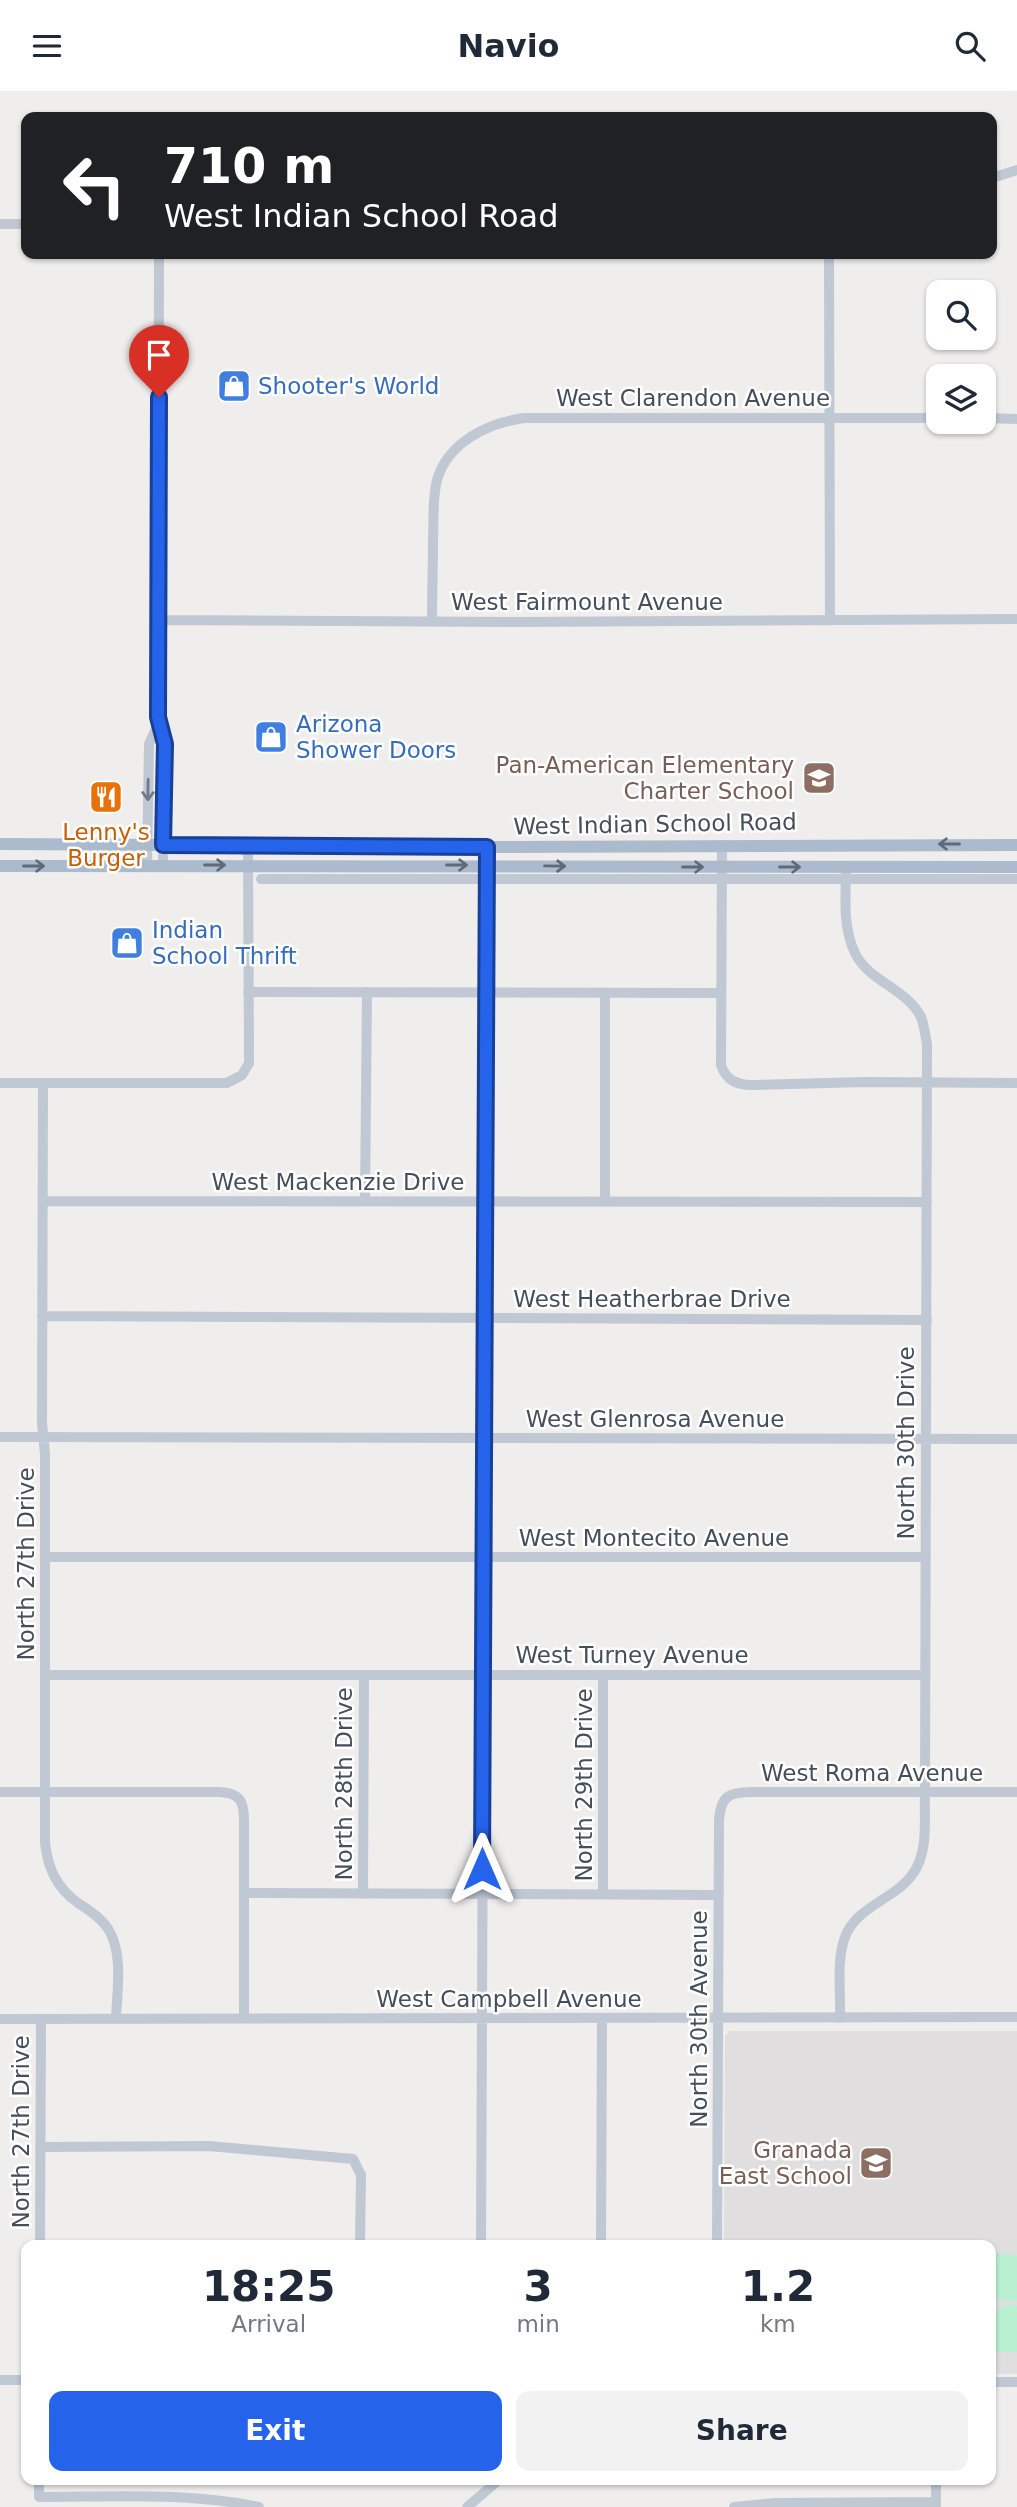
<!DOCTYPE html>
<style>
:root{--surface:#fff;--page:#f2f2f3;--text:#1f2937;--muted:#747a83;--accent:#2563eb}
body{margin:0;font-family:"DejaVu Sans",sans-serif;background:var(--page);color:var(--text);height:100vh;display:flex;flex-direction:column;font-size:26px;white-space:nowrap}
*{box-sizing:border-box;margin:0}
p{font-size:23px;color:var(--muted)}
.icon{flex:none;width:38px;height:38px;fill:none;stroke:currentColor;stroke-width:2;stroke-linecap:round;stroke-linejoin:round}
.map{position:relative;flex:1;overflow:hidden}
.details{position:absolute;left:21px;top:2149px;width:975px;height:245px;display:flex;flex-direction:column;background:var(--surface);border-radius:14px;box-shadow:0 2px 5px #0004}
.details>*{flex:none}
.hud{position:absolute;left:21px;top:21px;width:976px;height:147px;border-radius:14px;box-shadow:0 2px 5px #0004;background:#202124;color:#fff;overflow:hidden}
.controls{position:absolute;left:926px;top:189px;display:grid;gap:14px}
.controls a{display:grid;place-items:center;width:70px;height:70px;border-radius:14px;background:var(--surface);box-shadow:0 2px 5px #0004;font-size:35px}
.pin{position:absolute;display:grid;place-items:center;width:60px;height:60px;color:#fff;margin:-72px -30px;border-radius:50% 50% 50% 0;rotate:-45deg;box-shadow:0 0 7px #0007}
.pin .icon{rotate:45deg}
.me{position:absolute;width:77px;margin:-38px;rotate:0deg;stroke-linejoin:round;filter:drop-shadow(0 0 5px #0008)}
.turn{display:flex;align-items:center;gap:24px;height:147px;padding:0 28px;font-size:32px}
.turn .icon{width:91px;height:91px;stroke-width:2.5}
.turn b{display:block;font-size:49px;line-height:60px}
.eta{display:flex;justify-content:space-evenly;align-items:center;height:119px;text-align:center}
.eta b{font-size:42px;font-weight:600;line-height:49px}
.action{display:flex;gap:14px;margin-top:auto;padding:14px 28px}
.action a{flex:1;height:80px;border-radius:14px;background:var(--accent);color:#fff;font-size:28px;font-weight:600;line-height:80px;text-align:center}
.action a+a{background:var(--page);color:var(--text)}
header{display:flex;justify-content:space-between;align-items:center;height:91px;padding:0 28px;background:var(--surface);font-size:32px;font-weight:600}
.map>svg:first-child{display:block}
.education{fill:#e1dedf}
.green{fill:#b9f0d1}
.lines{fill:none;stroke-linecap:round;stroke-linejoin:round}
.minor{stroke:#bfc8d3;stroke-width:10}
.major{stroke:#abbacd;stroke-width:12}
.oneway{stroke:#707985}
.oneway2{stroke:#5e6a78}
.route-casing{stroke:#184099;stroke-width:18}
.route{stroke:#2563eb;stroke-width:12}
.labels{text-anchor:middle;stroke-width:5;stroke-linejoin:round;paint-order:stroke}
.shop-label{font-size:23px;fill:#366cbe;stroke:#fff;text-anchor:start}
.street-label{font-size:23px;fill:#454f5b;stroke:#fff}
.education-label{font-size:23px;fill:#785e54;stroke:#fff;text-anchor:end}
.food-label{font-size:23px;fill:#c56008;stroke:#fff}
</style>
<header><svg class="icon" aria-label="menu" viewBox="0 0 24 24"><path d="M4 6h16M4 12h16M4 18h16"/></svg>Navio<svg class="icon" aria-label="search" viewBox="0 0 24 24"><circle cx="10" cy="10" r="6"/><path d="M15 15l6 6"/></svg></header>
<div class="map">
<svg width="1017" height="2416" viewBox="0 0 1017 2416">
<rect width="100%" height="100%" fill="#f0eded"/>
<!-- education -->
<path class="education" d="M 730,1940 L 1017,1940 L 1017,2283 L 991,2283 L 990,2154 L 724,2154 L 725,1952 L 725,1945 Z"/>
<!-- green -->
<path class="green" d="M 990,2163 L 1015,2163 L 1017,2165 L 1017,2211 L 991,2209 Z
M 1017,2214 L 1017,2261 L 991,2261 L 991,2225 L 1002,2215 Z"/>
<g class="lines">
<!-- minor -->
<path class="minor" d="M 992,87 L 1017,79
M 0,133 L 26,133
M 159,163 L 158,626 L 165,653 L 163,774
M 829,163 L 830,530
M 984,327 L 1017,328
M 158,529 L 518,531 L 1017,528
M 432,531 C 432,503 433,476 433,449 C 434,430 432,409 437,389 C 448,351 488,332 524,327 L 938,327
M 722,754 L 721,974 C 726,989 736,994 752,994 L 865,991 L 1017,992
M 147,774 L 149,653 L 158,633
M 261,788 L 1017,788
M 248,901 L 721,902
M 605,902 L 605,1110
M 0,992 L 227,992 L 242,984 L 249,972 L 248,754
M 43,992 L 42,1332 L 45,1363 L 45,1752 C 48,1778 57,1797 78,1812 C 90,1820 103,1828 110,1841 C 123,1866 117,1900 116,1927
M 43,1110 L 927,1111
M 365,1110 L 367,901
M 42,1225 L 927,1229
M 0,1346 L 1017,1348
M 46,1466 L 925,1466
M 46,1584 L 925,1584
M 603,1584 L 603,1803
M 0,1701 L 219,1701 C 239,1702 244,1709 244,1729 L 244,1927
M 244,1802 L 719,1804
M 363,1803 L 364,1584
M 840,1927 C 841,1902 836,1870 845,1846 C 858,1812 901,1808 917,1776 C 928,1754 924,1726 925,1702 L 927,953 C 925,944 924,933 921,926 C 907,898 868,890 855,862 C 842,835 846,804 846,776
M 0,1928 L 1017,1926
M 40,2056 L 209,2055 L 353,2068 L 361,2084 L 360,2154
M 40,2154 L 41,1928
M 481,2154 L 487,756
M 601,2154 L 602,1928
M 717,2154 L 719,1731 C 720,1705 729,1701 752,1701 L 1017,1701
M 0,2289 L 26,2289
M 990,2291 L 1017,2291
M 39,2389 L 39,2406 C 112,2406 188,2401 259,2416
M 467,2416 L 499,2389
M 734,2416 L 775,2412 L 936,2411
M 936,2416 L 936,2389"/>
<!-- major -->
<path class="major" d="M 0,753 L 487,756 L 1017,754
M 0,775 L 1017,776"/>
</g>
<!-- one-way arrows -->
<defs><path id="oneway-shaft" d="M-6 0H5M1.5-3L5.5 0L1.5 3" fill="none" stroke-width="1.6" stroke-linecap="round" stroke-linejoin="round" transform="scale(1.75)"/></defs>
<use class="oneway" href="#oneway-shaft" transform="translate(148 699) rotate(91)"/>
<g class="oneway2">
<use href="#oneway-shaft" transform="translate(949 753) rotate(-180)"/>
<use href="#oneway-shaft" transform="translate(215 774)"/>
<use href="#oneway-shaft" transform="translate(457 774)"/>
<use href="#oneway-shaft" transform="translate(34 775)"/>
<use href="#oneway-shaft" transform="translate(555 775) rotate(1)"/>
<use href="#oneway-shaft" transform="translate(693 776)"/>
<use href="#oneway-shaft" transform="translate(790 776)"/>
</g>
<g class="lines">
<defs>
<path id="route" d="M 159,306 L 158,626 L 165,653 L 163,754 L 487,756 L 482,1778"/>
</defs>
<!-- route casing -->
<use href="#route" class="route-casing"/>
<!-- route -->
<use href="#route" class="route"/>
</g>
<!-- icons -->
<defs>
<symbol id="shop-square" viewBox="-11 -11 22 22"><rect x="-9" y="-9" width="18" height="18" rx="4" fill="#3f7fe0" stroke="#fff"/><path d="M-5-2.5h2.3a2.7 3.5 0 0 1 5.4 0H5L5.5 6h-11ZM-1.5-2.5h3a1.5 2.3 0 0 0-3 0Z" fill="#fff"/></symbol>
<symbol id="school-square" viewBox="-11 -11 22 22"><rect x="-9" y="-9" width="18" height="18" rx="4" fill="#8d6e63" stroke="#fff"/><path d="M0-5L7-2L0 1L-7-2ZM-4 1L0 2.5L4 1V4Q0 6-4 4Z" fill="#fff"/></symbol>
<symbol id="restaurant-square" viewBox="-11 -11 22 22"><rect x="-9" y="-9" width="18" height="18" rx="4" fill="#e8710a" stroke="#fff"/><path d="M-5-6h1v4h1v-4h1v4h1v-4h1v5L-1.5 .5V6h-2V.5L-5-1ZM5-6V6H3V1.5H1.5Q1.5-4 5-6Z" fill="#fff"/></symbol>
</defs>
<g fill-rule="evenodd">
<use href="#shop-square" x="215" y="276" width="38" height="38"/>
<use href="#shop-square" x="252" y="627" width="38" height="38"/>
<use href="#school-square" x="800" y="668" width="38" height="38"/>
<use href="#restaurant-square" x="87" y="687" width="38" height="38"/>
<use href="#shop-square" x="108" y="833" width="38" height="38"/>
<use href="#school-square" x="857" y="2053" width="38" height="38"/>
</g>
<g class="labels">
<!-- shop labels -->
<g class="shop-label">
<text x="258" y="303">Shooter's World</text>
<text x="296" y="641">Arizona<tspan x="296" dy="26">Shower Doors</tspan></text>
<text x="152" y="847">Indian<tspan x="152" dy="26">School Thrift</tspan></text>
</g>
<!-- street labels -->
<g class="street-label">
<text x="693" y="315">West Clarendon Avenue</text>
<text x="587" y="519">West Fairmount Avenue</text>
<text transform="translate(655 733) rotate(-1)" y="8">West Indian School Road</text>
<text x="338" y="1099">West Mackenzie Drive</text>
<text x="652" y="1216">West Heatherbrae Drive</text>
<text x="655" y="1336">West Glenrosa Avenue</text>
<text transform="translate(906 1352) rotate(-90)" y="8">North 30th Drive</text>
<text x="654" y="1455">West Montecito Avenue</text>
<text transform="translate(26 1473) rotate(-90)" y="8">North 27th Drive</text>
<text x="632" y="1572">West Turney Avenue</text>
<text x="872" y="1690">West Roma Avenue</text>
<text transform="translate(344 1693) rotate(-90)" y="8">North 28th Drive</text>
<text transform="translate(584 1694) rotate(-90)" y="8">North 29th Drive</text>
<text x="509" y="1916">West Campbell Avenue</text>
<text transform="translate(699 1928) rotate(-90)" y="8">North 30th Avenue</text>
<text transform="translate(21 2041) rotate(-90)" y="8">North 27th Drive</text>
</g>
<!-- education labels -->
<g class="education-label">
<text x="794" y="682">Pan-American Elementary<tspan x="794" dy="26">Charter School</tspan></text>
<text x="852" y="2067">Granada<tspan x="852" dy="26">East School</tspan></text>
</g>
<!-- food labels -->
<g class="food-label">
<text x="106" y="749">Lenny's<tspan x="106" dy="26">Burger</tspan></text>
</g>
</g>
</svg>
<div class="controls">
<a><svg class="icon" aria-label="search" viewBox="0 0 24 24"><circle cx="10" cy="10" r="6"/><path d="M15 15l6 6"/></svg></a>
<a><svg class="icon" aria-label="layers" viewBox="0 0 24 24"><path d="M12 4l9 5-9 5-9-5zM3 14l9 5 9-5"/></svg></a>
</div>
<div class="pin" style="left:159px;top:306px;background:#d93025"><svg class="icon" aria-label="arrive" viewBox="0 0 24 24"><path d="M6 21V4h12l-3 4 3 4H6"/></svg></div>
<svg class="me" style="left:482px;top:1778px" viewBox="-20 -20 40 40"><path d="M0-17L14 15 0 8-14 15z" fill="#2563eb" stroke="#fff" stroke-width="4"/></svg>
<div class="hud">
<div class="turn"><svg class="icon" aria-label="left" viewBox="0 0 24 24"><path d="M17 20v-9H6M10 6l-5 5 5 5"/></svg><div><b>710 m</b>West Indian School Road</div></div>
</div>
<section class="details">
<div class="eta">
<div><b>18:25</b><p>Arrival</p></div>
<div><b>3</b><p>min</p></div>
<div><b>1.2</b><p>km</p></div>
</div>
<div class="action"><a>Exit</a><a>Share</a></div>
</section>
</div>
